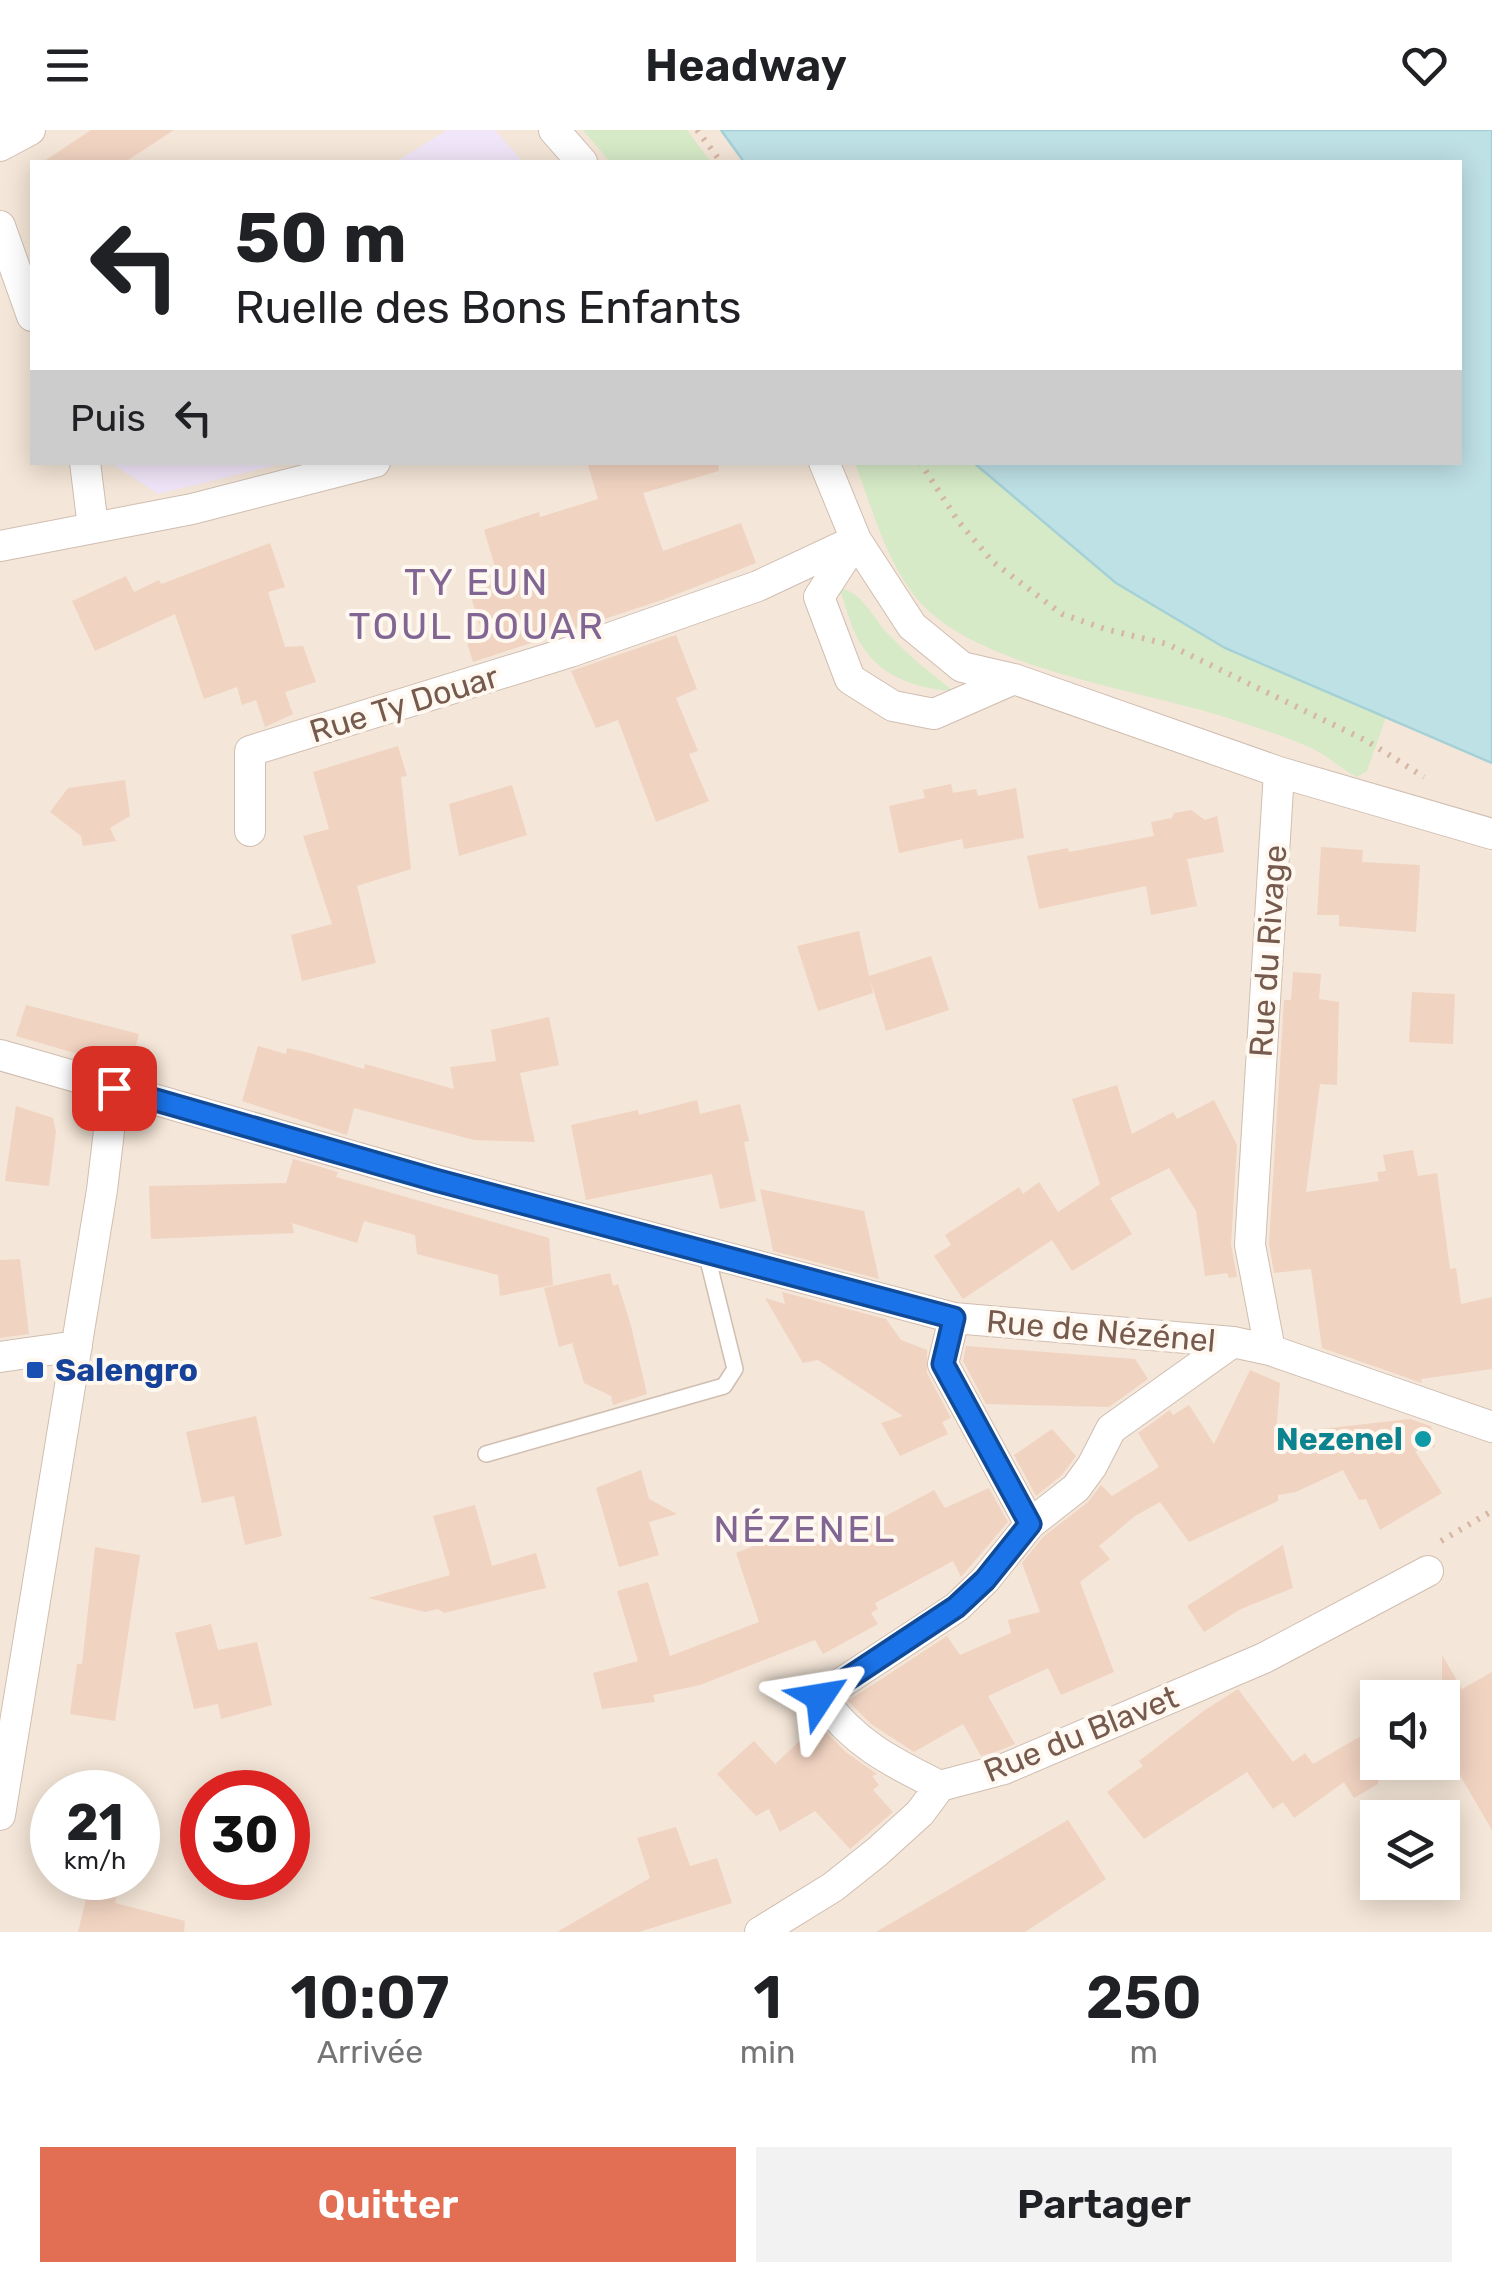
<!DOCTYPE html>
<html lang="fr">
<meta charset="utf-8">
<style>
:root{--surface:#fff;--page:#f2f2f2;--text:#202124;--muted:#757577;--accent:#e26e53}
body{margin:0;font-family:Rubik,sans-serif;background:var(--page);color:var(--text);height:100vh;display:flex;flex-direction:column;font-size:38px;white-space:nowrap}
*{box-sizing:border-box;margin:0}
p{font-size:32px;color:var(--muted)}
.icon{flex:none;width:55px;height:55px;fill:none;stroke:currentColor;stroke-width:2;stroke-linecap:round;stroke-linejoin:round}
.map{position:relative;height:1802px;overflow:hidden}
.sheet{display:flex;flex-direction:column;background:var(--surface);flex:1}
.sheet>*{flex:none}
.guide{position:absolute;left:30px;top:30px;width:1432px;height:305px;border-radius:0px;box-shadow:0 5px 25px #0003;background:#fff;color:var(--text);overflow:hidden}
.buttons{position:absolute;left:1360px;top:1550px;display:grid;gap:20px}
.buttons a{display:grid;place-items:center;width:100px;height:100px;border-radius:0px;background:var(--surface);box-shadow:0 5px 25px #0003;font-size:50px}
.speed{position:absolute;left:30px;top:1640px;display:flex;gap:20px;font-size:50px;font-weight:700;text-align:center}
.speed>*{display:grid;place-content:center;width:130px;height:130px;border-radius:50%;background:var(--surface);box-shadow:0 5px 25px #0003;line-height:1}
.speed small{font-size:25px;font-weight:400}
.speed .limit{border:15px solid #d22;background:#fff;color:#111}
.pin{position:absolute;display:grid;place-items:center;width:85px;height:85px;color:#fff;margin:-42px;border-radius:20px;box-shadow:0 5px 15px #0006}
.me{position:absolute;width:110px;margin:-55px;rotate:57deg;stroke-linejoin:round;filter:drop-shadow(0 0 8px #0008)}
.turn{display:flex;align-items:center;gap:35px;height:210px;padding:0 40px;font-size:45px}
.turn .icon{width:130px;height:130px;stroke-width:2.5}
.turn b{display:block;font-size:70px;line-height:85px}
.then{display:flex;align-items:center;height:95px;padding:0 40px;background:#0003;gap:20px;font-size:38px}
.eta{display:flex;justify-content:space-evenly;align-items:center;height:170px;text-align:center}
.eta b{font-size:60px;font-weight:600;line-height:70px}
.action{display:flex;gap:20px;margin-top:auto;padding:20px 40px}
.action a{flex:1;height:115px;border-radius:0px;background:var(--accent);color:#fff;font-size:40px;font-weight:600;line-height:115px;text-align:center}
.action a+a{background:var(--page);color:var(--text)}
header{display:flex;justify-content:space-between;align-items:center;height:130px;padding:0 40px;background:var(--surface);font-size:45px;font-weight:600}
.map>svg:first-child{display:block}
.residential{fill:#f4e6d8;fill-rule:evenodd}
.education{fill:#f1e6f9}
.green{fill:#d6eac7}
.water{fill:#bee1e6;stroke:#a4d1d7;stroke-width:2.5}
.building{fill:#f1d3c1}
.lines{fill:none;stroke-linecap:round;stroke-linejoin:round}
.lane-casing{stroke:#d0beb1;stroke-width:18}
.street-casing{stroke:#d0beb1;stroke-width:32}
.path{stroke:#d6b6a4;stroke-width:6;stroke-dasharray:2.5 8;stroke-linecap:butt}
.lane{stroke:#fff;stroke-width:15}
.street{stroke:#fff;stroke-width:30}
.route-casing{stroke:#114b97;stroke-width:25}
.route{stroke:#1a73e8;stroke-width:18}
.transit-dot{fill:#1a4fb4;stroke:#fef8f0;stroke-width:4}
.culture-dot{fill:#0f9aa8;stroke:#fef8f0;stroke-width:4}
.labels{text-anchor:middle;stroke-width:8;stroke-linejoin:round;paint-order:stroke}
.street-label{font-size:32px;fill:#765a4d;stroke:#fef8f0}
.transit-label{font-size:32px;font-weight:bold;fill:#164399;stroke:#fef8f0;text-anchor:start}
.culture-label{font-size:32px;font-weight:bold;fill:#0d838f;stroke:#fef8f0;text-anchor:end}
.quarter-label{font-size:38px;letter-spacing:2.5px;fill:#816592;stroke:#fef8f0}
</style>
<header><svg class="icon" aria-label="menu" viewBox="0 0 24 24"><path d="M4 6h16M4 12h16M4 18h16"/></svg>Headway<svg class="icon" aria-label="heart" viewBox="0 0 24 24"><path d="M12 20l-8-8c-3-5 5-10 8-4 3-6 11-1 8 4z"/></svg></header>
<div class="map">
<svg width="1492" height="1802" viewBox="0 0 1492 1802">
<rect width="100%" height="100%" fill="#fcf4e9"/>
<!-- residential -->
<path class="residential" d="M 0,0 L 721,0 L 744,32 L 32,32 L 32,332 L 955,333 L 1225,518 L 1492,633 L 1492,1802 L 0,1802 ZM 1378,1568 L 1442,1568 L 1442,1632 L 1378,1632 ZM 52,1662 L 138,1662 L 138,1748 L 52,1748 ZM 202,1662 L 288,1662 L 288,1748 L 202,1748 ZM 1378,1688 L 1442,1688 L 1442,1752 L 1378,1752 Z"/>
<!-- education -->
<path class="education" d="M 447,0 L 495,0 L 523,32 L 396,32 Z
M 111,333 L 285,333 L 158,364 Z"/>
<!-- green -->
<path class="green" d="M 583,0 L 687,0 L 711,32 L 610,32 Z
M 721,0 L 1492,0 L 1492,633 L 1386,587 L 1367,641 L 1357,647 C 1341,639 1328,626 1313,619 C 1288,607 1260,599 1234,590 C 1146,560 978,540 918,470 C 886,432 872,378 855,333 L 1460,332 L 1460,32 L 744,32 Z
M 839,458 C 864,462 874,491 891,507 C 910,527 932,544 953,561 C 907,558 869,541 852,496 C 847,483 844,470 839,458 Z"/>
<!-- water -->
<path class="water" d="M 721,0 L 1492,0 L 1492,633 L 1225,518 L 1116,453 L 974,333 L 1460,332 L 1460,32 L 744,32 Z"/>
<!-- building -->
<path class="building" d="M 91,0 L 174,0 L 125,32 L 43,32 Z
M 587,332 L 718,332 L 719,341 L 643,363 L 663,421 L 741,393 L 756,433 L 662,470 L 473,532 L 465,506 L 481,500 L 468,457 L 498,447 L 484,400 L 539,382 L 540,387 L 598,369 Z
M 270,413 L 285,457 L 268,462 L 285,517 L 303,516 L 316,552 L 285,562 L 293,584 L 265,597 L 256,570 L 242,575 L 237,557 L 204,569 L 175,484 L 95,521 L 72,471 L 126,446 L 134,462 L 159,450 L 161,454 Z
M 676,505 L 697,559 L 676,568 L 698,621 L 689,624 L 709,671 L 656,692 L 618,590 L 596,598 L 571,541 Z
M 398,616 L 407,646 L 401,647 L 411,739 L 357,756 L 376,833 L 302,851 L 291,805 L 332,794 L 303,706 L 329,699 L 313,642 Z
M 125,650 L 130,686 L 110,698 L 116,711 L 83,716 L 81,706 L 50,682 L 68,658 Z
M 951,654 L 953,663 L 976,659 L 978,666 L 1016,658 L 1024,708 L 964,719 L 962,709 L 899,723 L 889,676 L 925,668 L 923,660 Z
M 512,655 L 527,705 L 459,726 L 449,674 Z
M 1191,680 L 1205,690 L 1217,686 L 1224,722 L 1187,729 L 1197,776 L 1151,785 L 1146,756 L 1039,779 L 1027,726 L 1068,718 L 1069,722 L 1154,706 L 1151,692 L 1172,688 L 1174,683 Z
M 1321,717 L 1363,720 L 1362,732 L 1420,735 L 1416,802 L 1339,796 L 1339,785 L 1317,785 Z
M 859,801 L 869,846 L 931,826 L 949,880 L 886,901 L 870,849 L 873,863 L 818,881 L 797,816 Z
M 1293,842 L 1321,844 L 1319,869 L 1339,872 L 1337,955 L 1320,954 L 1306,1062 L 1379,1051 L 1377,1042 L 1386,1041 L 1383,1025 L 1413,1020 L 1418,1046 L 1437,1043 L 1450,1139 L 1456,1138 L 1461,1174 L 1492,1167 L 1492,1239 L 1421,1249 L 1422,1253 L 1322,1218 L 1311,1139 L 1274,1143 L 1269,1114 L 1284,870 L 1291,870 Z
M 1412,862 L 1455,864 L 1453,914 L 1409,912 Z
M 26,875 L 139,904 L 130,939 L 16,906 Z
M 549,887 L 559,935 L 520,943 L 535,1012 L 474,1010 L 354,978 L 347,1005 L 242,971 L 258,916 L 286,924 L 287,918 L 306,922 L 364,939 L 365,934 L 454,959 L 450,937 L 496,931 L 491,900 Z
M 1117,955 L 1132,1004 L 1173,982 L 1177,989 L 1214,970 L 1237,1015 L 1231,1114 L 1237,1147 L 1229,1148 L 1227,1143 L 1205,1146 L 1196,1081 L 1169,1038 L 1110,1068 L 1132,1104 L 1072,1141 L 1052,1110 L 963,1169 L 934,1126 L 951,1115 L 945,1105 L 1019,1057 L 1023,1064 L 1039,1052 L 1058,1082 L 1100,1054 L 1072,969 Z
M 697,970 L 700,984 L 740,974 L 749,1011 L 744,1012 L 756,1071 L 720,1079 L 712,1044 L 586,1070 L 571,995 L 638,980 L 639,985 Z
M 16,976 L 53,988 L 56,1002 L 49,1056 L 5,1051 Z
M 293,1029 L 338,1042 L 336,1047 L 549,1108 L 553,1155 L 500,1166 L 498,1145 L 417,1124 L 415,1105 L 364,1091 L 357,1113 L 292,1093 L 294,1103 L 151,1109 L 149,1056 L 286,1053 Z
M 760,1059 L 864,1081 L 879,1149 L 773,1121 Z
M 20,1129 L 29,1204 L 0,1208 L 0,1130 Z
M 610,1143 L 613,1156 L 618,1154 L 631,1196 L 647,1264 L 613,1275 L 611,1266 L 584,1253 L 572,1213 L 559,1217 L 544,1158 Z
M 782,1162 L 886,1189 L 901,1210 L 927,1220 L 927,1243 L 951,1288 L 942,1292 L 948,1304 L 900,1326 L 881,1293 L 903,1286 L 818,1230 L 803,1233 L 765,1168 L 785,1174 Z
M 966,1216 L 1135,1229 L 1148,1249 L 1109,1277 L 986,1274 L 963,1231 Z
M 1250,1240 L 1280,1253 L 1276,1304 L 1410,1289 L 1431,1296 L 1435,1317 L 1415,1321 L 1442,1363 L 1380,1400 L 1366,1369 L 1359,1370 L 1343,1340 L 1296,1362 L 1278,1365 L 1278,1371 L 1189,1412 L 1160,1372 L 1135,1386 L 1099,1416 L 1110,1429 L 1080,1452 L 1114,1542 L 1061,1565 L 1048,1538 L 988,1566 L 1015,1614 L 998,1621 L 981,1626 L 963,1594 L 914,1622 L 871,1594 L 848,1571 L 947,1506 L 960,1525 L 1011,1503 L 1008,1490 L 1040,1482 L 1022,1433 L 1043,1407 L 1088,1372 L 1101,1355 L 1112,1366 L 1159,1337 L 1138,1303 L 1170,1280 L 1173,1285 L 1189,1275 L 1214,1314 Z
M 256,1286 L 282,1406 L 245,1415 L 234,1366 L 202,1373 L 186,1302 Z
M 1052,1299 L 1076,1326 L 1062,1345 L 1036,1366 L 1014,1325 Z
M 641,1340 L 649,1369 L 677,1384 L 649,1392 L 659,1425 L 619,1437 L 596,1358 Z
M 989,1358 L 1008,1392 L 961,1447 L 953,1431 L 875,1473 L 878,1479 L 871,1483 L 878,1494 L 823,1524 L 815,1510 L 700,1555 L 653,1565 L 655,1572 L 602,1579 L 593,1543 L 638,1531 L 617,1461 L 648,1452 L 670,1526 L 759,1492 L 736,1423 L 776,1407 L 793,1417 L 852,1386 L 860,1400 L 934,1360 L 945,1378 Z
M 475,1375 L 492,1436 L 536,1423 L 546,1458 L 444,1483 L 438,1479 L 425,1482 L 368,1468 L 450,1445 L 433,1386 Z
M 1283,1415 L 1293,1458 L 1241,1479 L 1204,1502 L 1187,1476 Z
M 95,1417 L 140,1425 L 115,1591 L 70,1584 L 77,1534 L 82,1534 Z
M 211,1494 L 218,1520 L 257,1512 L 272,1575 L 221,1589 L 218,1574 L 194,1579 L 175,1503 Z
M 1442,1525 L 1462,1559 L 1492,1542 L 1492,1700 L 1454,1635 L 1442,1642 Z
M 1238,1559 L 1293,1632 L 1305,1623 L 1313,1634 L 1378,1596 L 1378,1654 L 1354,1668 L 1344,1652 L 1294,1688 L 1283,1672 L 1273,1679 L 1247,1642 L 1144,1709 L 1107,1662 L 1143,1636 L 1139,1631 L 1205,1580 Z
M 818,1594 L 847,1623 L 877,1644 L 872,1646 L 879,1655 L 873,1660 L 893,1682 L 850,1719 L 815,1681 L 780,1702 L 769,1679 L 756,1686 L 717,1644 L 754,1611 L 775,1634 Z
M 1068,1690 L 1106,1749 L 1025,1802 L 876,1802 Z
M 676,1697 L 690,1736 L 717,1728 L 732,1773 L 639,1802 L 557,1802 L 650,1748 L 637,1708 Z
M 91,1748 L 119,1752 L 115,1773 L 185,1791 L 184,1802 L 78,1802 Z"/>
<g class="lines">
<defs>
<path id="lane" d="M 486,1324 L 724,1256 L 735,1239 L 706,1122"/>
<path id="street" d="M 554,0 L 582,32
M 0,16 L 30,0
M 0,96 L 32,186
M 85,332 L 93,397
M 824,332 L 856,410 L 912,496 L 962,537 L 1014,549 L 1279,642 L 1492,704
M 856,410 L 819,467 L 850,549 L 893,576 L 934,584 L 1014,549
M 0,416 L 192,379 L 375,332
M 250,701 L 250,621 L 570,522 L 758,456 L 856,410
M 0,925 L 435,1050 L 954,1188 L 1233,1212 L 1270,1220 L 1492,1297
M 954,1188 L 943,1234 L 1030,1394
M 1270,1220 L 1250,1115 L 1279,642
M 0,1227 L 77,1216
M 940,1656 C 889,1631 854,1613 820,1567 L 957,1477 L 985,1450 L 1030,1394 L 1076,1358 L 1092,1336 L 1111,1299 L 1233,1212
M 0,1685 L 102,1060 L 114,959
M 760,1802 L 833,1757 L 877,1722 L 920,1683 L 940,1656 L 1004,1639 L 1264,1528 L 1428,1441"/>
</defs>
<!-- lane casing -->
<use href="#lane" class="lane-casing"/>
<!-- street casing -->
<use href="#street" class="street-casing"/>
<!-- path -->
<path class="path" d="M 697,0 L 721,32
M 920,332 L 958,391 L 993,432 L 1062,484 L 1105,499 L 1167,514 L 1367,611 L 1424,647
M 1441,1411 L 1492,1381"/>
<!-- lane -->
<use href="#lane" class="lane"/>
<!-- street -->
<use href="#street" class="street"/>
</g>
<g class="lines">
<defs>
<path id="route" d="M 114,958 L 435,1050 L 954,1188 L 943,1234 L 1030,1394 L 985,1450 L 956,1477 L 820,1567"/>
</defs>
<!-- route casing -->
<use href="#route" class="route-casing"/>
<!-- route -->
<use href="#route" class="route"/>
</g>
<!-- markers -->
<rect class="transit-dot" x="25" y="1230" width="20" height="20" rx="5"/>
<circle class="culture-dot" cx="1423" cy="1309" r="10"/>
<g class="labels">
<!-- street labels -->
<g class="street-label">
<text transform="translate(404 574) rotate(-17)" y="11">Rue Ty Douar</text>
<text transform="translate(1268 821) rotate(-86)" y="11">Rue du Rivage</text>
<text transform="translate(1101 1201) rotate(5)" y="11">Rue de Nézénel</text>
<text transform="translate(1081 1604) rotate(-22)" y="11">Rue du Blavet</text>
</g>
<!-- transit labels -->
<g class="transit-label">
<text x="55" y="1251">Salengro</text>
</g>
<!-- culture labels -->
<g class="culture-label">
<text x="1403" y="1320">Nezenel</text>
</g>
<!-- quarter labels -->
<g class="quarter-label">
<text x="477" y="465">TY EUN<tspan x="477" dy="44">TOUL DOUAR</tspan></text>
<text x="805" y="1412">NÉZENEL</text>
</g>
</g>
</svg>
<div class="buttons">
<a><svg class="icon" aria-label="sound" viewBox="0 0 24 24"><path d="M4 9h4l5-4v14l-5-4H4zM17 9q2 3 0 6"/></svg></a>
<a><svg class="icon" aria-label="layers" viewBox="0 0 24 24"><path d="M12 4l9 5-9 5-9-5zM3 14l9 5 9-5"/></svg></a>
</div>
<div class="speed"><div>21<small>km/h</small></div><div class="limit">30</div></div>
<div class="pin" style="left:114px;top:958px;background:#d93025"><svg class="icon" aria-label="arrive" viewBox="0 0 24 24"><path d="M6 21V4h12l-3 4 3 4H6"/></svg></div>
<svg class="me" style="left:820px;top:1567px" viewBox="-20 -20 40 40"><path d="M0-17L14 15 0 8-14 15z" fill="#1a73e8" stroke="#fff" stroke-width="4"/></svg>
<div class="guide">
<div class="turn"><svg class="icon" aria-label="left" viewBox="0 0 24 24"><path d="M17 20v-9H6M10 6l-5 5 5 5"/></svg><div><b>50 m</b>Ruelle des Bons Enfants</div></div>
<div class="then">Puis<svg class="icon" aria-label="left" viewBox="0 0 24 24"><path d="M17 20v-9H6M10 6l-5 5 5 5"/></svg></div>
</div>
</div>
<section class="sheet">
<div class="eta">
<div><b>10:07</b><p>Arrivée</p></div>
<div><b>1</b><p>min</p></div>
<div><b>250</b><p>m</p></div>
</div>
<div class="action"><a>Quitter</a><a>Partager</a></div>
</section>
